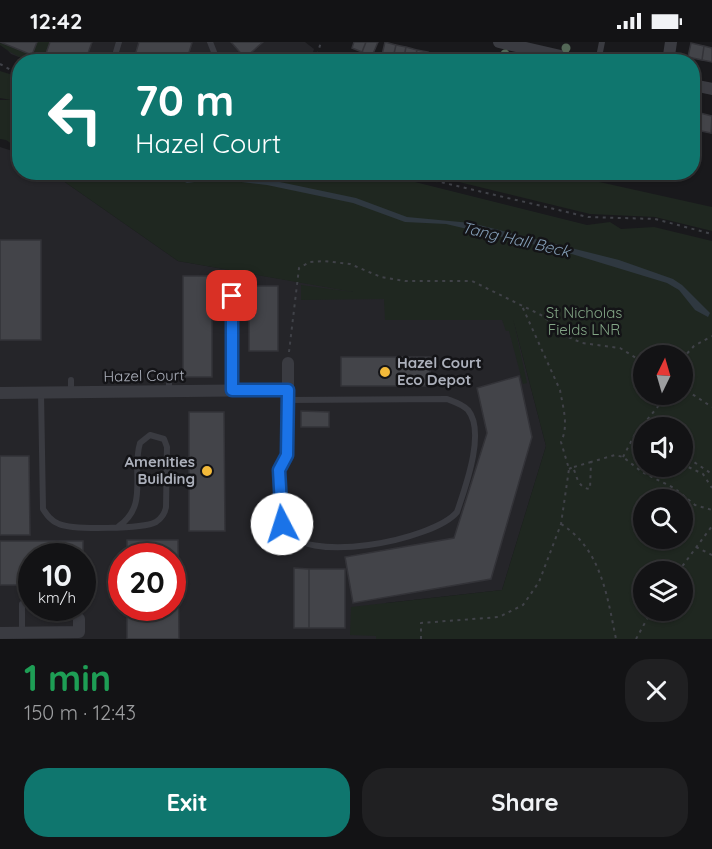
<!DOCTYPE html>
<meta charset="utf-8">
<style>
:root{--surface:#131315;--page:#202022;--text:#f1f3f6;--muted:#9d9ea0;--line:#323234;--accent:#0f766e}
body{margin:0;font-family:Quicksand,sans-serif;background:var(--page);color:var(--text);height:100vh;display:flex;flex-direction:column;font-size:22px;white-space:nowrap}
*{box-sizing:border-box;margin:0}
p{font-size:20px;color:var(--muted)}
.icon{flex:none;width:33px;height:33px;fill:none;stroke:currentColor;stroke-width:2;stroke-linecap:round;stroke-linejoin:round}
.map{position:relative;height:597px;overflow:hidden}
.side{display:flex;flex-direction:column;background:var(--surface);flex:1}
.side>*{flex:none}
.banner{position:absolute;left:12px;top:12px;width:688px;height:126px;border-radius:24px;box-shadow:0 2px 4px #0004,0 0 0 2px var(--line);background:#0f766e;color:#fff;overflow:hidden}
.needle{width:39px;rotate:5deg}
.buttons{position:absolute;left:633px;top:303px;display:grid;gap:12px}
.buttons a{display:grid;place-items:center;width:60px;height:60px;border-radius:50%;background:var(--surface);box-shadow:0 2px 4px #0004,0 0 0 2px var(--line);font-size:30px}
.speed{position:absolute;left:18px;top:501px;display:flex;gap:12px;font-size:30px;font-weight:700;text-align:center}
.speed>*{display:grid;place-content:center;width:78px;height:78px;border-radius:50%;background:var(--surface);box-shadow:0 2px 4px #0004,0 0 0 2px var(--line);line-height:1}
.speed small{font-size:15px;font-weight:400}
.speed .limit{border:9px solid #d22;background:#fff;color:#111}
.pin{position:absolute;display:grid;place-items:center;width:51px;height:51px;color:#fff;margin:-26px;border-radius:12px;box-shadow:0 3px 9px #0006}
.me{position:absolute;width:66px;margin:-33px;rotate:355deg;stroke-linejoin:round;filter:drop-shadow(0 0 4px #0008)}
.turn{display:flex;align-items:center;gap:21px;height:126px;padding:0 24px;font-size:27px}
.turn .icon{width:78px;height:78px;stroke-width:2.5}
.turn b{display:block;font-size:42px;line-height:51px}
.round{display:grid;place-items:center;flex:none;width:63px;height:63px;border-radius:24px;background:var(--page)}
.summary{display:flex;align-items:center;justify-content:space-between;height:102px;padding:0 24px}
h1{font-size:36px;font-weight:700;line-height:45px;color:#1e9e55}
.primary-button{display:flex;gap:12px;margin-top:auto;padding:12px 24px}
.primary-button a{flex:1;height:69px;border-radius:24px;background:var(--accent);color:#fff;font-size:24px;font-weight:700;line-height:69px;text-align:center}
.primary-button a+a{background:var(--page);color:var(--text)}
.status{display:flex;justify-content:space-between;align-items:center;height:42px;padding:0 30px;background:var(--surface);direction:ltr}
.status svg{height:16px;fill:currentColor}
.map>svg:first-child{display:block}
.built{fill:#252529;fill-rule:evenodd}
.green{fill:#1f2720;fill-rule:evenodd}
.water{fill:#2f3840}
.building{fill:#434449;stroke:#333338;stroke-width:1.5}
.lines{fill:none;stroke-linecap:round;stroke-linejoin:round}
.path{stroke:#404248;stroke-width:2;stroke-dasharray:3 4.5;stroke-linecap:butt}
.service{stroke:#3a3b41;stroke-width:6}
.minor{stroke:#3a3b41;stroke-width:12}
.tree{fill:#536756}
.route-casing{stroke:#114b97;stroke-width:15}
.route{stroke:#1a73e8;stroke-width:10}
.poi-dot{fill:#f3ba3a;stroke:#141417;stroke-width:2}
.labels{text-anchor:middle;stroke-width:5;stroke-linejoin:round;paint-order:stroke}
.park-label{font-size:15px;fill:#83a686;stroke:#141417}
.poi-label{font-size:15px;font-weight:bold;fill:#acb0bb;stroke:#141417;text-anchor:start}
.street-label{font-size:15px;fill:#acb0bb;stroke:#141417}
.water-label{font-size:16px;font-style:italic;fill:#839db6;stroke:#141417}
</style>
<div class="status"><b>12:42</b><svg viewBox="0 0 49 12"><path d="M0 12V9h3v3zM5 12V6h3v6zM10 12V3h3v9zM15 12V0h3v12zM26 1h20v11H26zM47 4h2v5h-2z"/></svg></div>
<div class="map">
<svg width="712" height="597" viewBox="0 0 712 597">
<rect width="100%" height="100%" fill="#19191c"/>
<!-- built -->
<path class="built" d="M 0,0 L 305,0 L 314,7 L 310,20 L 32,20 L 11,12 Z
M 0,105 L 19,111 L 20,130 L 52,131 L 178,219 L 513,277 L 546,404 L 502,548 L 386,561 L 376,597 L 0,597 ZM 32,514 L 82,514 L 82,566 L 32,566 ZM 122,514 L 172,514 L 172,566 L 122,566 Z"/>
<!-- green -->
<path class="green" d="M 37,0 L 50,0 L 43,20 C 26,19 13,13 0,3 L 0,1 L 32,12 Z
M 0,29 L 19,35 L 19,57 L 15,58 L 19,59 L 19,107 L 6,98 L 0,97 L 0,58 L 11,58 L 0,56 Z
M 52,131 L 379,131 L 587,183 L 610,180 L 621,187 L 654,185 L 712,199 L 712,597 L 376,597 L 376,594 L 350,593 L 351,565 L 502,548 L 546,404 L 513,277 L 527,341 L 523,342 L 509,289 L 506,289 L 502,278 L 385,278 L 384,257 L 301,258 L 301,243 L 353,250 L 178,219 ZM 644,314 L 682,314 L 682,352 L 644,352 ZM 644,386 L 682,386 L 682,424 L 644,424 ZM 644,458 L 682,458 L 682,496 L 644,496 ZM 644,530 L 682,530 L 682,568 L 644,568 Z
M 422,131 L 559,131 L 712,165 L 712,189 L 655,175 L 590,172 Z"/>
<!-- water -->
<path class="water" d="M 167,131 L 178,131 L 191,136 L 220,132 L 275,139 L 356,156 L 407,175 L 471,181 L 619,218 L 673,237 L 682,243 L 710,271 L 708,275 L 695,268 L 679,248 L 667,241 L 562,209 L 446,182 L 405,180 L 353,161 L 267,143 L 217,137 L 187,141 Z"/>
<!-- building -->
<path class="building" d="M 0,0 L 37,0 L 32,13 Z
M 50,0 L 92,0 L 85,20 L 43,20 Z
M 139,0 L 190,0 L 192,1 L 186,20 L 133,20 Z
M 231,0 L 263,0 L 245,16 Z
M 354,0 L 366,0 L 362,10 L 352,6 Z
M 366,0 L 378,0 L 372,14 L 362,10 Z
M 385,0 L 396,3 L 392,20 L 381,17 Z
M 691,1 L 704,4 L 702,18 L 688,15 Z
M 396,3 L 406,5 L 403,20 L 392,20 Z
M 704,4 L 712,6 L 712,20 L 702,18 Z
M 406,5 L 417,8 L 414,20 L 403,20 Z
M 417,8 L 428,10 L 425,20 L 414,20 Z
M 700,71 L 712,74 L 711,91 L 696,88 Z
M 0,198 L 41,198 L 41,298 L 0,298 Z
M 183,234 L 212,234 L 212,335 L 183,335 Z
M 249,244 L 278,244 L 278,309 L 249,309 Z
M 341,315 L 430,315 L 430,344 L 341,344 Z
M 519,334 L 532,395 L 491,537 L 353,561 L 345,515 L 454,496 L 487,391 L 477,346 Z
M 301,369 L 329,370 L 329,385 L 301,385 Z
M 189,370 L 224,370 L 225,489 L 189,489 Z
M 0,414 L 29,414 L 30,493 L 0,493 Z
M 127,498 L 178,498 L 179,597 L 127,597 L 127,566 L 172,566 L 172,514 L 127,514 Z
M 0,499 L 83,499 L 83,543 L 82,514 L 32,514 L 32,543 L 0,543 Z
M 294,526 L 309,527 L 309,586 L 294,586 Z
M 309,527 L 345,527 L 345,586 L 309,586 Z"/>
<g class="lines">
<!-- path -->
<path class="path" d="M 315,20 L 321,0
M 0,22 L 20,33
M 398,130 L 588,175 L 655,177 L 712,192
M 289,310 L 299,226 L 310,220 L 324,219 L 350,222 L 381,235 L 405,239 L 472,239 L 543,274 L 566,294 L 582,301 L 620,306 L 644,321
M 682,317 L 694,304 L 712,294
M 682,333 L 692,352 L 712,365
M 682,412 L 712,432
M 623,415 L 634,394 L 668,352
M 682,422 L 703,432 L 712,446
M 574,425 L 591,420
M 569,427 L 573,425 C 577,435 578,446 590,447 L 591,420 L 615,413 L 623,415 L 642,430 L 674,446 L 695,463 L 712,468
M 561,482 C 601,507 607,553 616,597
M 696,505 L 712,513
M 678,530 L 712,484
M 421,597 L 421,581 L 499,575 L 523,563 L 539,540 L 561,482 L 569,427 L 561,400 C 569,383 563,366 560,348 L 522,264
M 636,597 L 652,568"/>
<!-- service -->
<path class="service" d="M 210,0 L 218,20
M 113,20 L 119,0
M 598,20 L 602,0
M 232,254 L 232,348
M 71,338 L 71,350
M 169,349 L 169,338
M 41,351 L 43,467 C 47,473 51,479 59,482 C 72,488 143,487 156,480 C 162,476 165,471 166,465 L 167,405 L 164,397 L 150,393 L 140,401 C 131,431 149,463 119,484
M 288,358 L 447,357 C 455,360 462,362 468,368 C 486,390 465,446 457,470 C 434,498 302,525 283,485 C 277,471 276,440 280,426 C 282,419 287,416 288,409 C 289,399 288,388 288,377
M 22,562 L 22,591"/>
<!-- minor -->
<path class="minor" d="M 499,0 L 587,20
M 668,20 L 671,0
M 693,43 L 712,47
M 288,321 L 288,377
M 0,351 L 288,348
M 0,591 L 79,590 L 79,577"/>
</g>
<!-- trees -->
<g class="tree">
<circle cx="566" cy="6" r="4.5"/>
<circle cx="505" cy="12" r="4.5"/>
</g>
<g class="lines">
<defs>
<path id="route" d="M 232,254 L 232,348 L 288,348 L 287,413 L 279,428 L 282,482"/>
</defs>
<!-- route casing -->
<use href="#route" class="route-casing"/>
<!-- route -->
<use href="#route" class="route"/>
</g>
<!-- markers -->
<g class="poi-dot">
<circle cx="385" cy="330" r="6"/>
<circle cx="207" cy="429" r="6"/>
</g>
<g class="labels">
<!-- park labels -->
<g class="park-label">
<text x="584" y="276">St Nicholas<tspan x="584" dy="17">Fields LNR</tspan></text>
</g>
<!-- poi labels -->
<g class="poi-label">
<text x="397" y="326">Hazel Court<tspan x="397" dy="17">Eco Depot</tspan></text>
<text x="195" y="425" text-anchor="end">Amenities<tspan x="195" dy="17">Building</tspan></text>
</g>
<!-- street labels -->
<g class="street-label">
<text transform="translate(144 334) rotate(-1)" y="5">Hazel Court</text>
</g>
<!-- water labels -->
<g class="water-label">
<text transform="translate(516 197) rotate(13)" y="6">Tang Hall Beck</text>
</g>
</g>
</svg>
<div class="buttons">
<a><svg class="needle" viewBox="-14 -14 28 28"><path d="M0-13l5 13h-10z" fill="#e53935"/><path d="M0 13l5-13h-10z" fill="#9d9ea0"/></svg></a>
<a><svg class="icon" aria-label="sound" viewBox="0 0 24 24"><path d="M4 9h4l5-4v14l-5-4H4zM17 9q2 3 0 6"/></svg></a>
<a><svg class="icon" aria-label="search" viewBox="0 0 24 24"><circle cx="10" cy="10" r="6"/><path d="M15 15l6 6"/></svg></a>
<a><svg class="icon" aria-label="layers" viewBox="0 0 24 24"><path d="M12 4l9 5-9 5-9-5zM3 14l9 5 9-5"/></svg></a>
</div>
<div class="speed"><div>10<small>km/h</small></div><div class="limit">20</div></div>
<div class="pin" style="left:232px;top:254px;background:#d93025"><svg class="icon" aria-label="arrive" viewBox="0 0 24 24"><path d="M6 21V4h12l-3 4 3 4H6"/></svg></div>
<svg class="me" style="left:282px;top:482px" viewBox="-20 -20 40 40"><circle r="19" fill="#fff"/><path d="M0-13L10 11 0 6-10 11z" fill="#1a73e8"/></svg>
<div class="banner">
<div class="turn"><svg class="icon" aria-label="left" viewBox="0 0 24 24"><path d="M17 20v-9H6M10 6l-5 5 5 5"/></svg><div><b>70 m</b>Hazel Court</div></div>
</div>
</div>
<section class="side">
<div class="summary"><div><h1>1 min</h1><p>150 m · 12:43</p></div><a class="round"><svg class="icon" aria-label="close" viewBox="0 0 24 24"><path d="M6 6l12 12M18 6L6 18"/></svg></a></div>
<div class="primary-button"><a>Exit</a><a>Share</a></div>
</section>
